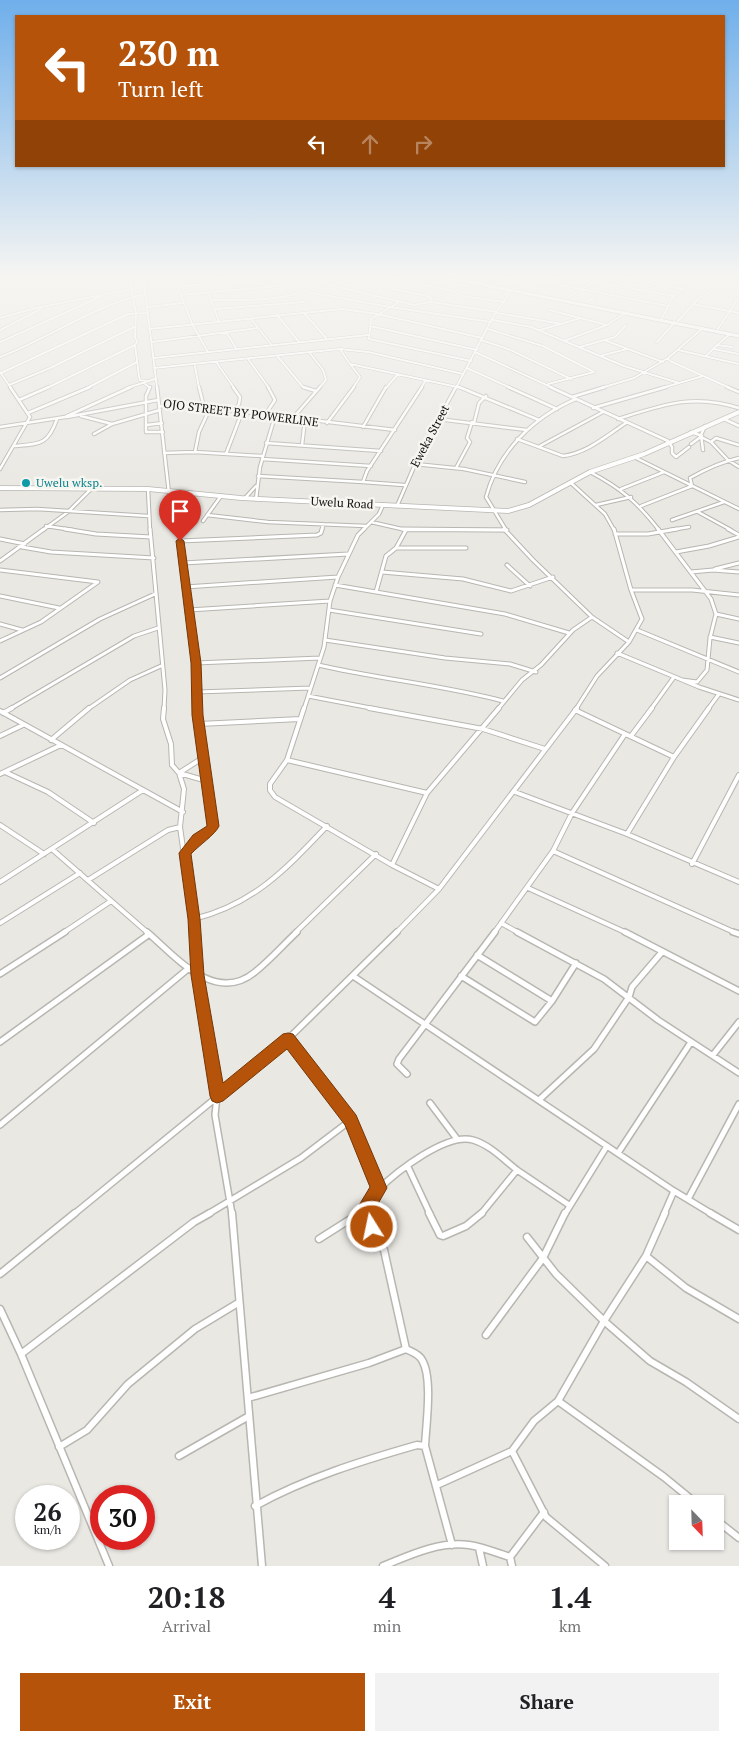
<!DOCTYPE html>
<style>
:root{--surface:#fff;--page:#f2f2f2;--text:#202124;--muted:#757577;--accent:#b45309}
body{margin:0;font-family:"PT Serif",serif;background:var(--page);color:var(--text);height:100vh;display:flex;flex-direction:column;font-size:19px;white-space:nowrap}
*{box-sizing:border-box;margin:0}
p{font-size:16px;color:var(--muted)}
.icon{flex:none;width:28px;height:28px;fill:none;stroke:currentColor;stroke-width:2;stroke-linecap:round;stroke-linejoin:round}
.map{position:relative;height:1566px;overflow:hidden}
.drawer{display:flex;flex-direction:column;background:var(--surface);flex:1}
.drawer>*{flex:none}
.hud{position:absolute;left:15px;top:15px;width:710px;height:152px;border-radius:0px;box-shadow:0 1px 4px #0004;background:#b45309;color:#fff;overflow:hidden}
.needle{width:32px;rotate:157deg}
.controls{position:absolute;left:669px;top:1495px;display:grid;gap:10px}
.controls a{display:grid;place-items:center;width:55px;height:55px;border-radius:0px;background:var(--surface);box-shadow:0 1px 4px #0004;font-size:25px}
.speed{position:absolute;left:15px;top:1485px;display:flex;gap:10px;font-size:25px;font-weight:700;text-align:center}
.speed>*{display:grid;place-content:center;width:65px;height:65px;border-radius:50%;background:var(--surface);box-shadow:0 1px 4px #0004;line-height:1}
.speed small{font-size:12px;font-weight:400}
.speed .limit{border:8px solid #d22;background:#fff;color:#111}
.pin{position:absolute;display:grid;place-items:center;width:42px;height:42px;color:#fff;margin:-51px -21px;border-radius:50% 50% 50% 0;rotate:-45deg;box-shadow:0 0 5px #0007}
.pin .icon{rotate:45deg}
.me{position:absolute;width:55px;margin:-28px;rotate:350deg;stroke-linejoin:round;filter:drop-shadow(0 0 4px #0008)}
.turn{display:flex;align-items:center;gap:18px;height:105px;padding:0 20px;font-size:22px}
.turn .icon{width:65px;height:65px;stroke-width:2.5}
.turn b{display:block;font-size:35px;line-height:42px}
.lanes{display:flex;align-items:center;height:48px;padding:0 20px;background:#0003;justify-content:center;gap:25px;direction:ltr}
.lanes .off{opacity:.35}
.eta{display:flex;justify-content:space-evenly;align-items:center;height:85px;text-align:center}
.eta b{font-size:30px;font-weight:700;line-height:35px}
.action{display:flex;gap:10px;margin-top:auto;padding:10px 20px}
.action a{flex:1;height:58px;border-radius:0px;background:var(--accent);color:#fff;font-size:20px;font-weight:700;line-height:58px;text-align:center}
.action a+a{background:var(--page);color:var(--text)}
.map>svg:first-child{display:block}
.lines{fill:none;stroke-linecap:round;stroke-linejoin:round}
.street-far5-casing{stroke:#b8b6b1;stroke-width:3}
.street-far4-casing{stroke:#b8b6b1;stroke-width:4.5}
.street-far3-casing{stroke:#b8b6b1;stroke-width:5}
.street-far2-casing{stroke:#b8b6b1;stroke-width:6}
.street-far1-casing{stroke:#b8b6b1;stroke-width:8}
.street-casing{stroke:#b8b6b1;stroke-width:9}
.secondary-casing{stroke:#b8b6b1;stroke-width:5.5}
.primary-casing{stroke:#b8b6b1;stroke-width:4.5}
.street-far5{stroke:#fff;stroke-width:2}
.street-far4{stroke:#fff;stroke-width:2.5}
.street-far3{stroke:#fff;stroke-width:3}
.street-far2{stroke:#fff;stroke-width:4}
.street-far1{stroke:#fff;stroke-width:5}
.street{stroke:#fff;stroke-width:6}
.secondary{stroke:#fff;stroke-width:4}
.primary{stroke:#fff;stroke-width:3}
.route{fill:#b45309;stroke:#753606}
.culture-dot{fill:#0f9aa8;stroke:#f7f5f0;stroke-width:2}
.labels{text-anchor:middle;stroke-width:5;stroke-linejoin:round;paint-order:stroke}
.far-street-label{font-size:12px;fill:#121110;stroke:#f7f5f0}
.far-culture-label{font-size:12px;fill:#0d838f;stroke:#f7f5f0;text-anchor:start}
</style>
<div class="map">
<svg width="739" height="1566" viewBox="0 0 739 1566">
<rect width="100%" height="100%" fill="#eae8e3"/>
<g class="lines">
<defs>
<path id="street-far5" d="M 128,274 L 136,313 L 135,337 L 137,342 L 135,345 L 139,376 L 140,380 L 146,381
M 143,274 L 157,388
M 173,274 L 193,326 L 208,352
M 220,274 L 226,282
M 371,274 L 453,291 L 461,296 L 504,302
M 503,274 L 668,306
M 720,274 L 728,279
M 736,274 L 739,274
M 606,275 L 682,289
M 327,276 L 428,296 L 432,299 L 431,302
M 559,276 L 674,296
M 175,279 L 210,274
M 243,282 L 249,274
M 480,282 L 496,274
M 321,283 L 414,305 L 431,302 L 497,312
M 545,283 L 565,274
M 648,283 L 662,277 L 663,274
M 177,287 L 244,280
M 270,287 L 276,274
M 232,290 L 228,284 L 243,283
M 208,292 L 219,322
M 307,292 L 390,307
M 181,295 L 289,285 L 297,282 L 301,274
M 567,298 L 607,274
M 211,300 C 244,300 306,304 327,274
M 399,302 L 371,319 L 369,339 L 471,361
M 586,302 L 594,298
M 693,304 L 739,313
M 147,307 L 183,303
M 390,307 L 491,322
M 215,309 L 304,302
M 549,310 L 607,325
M 304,313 L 326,338
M 497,313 L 562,324
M 277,315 L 299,342
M 0,318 L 36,308 L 133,289
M 662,318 L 673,297 L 687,286 L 696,274
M 251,319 L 271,344
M 493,320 L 531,327 L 624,366 L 679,383
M 678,321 L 698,299 L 725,282 L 733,274
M 370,326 L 477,350
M 703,328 L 668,358 L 670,361 L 730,388
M 149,329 L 342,309 L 378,314 L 482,338
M 488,329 L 543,346 L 594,372 L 548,384
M 718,329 L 739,297
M 0,330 L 41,309
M 540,330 L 581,318
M 226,332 L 236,348
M 481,340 L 508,349 L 571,379
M 604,340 L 663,362
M 564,341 L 607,325 L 627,312
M 0,342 L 102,296
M 152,342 L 258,328
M 657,342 L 675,322
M 717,345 L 730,334
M 580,347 L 615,337 L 626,325
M 340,349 L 350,364 L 462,388
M 714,349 L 739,354
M 678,350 L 739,364
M 309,352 L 323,370 L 326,380 L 319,388
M 475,352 L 553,388
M 600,356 L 627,349
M 706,356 L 717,345 L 732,347
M 0,357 C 47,339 98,304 145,294
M 278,357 L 303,387 L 306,388
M 154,358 L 368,335
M 248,359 L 269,388
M 217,363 L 234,388
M 350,364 L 360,377 L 353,388
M 195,366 L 199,388
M 154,368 L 340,349 L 368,352 L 463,374
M 467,368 L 511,388
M 0,372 L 11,388
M 1,373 L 128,314 L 147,313
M 144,383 L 150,388
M 9,385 L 50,368 L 134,327
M 47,388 L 135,345
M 87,388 L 137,362
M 127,388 L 155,379
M 386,388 L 398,374
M 421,388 L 426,380
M 456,388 L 493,317 L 513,288
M 601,388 L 634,378 L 668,358
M 662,388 L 703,376"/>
<path id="street-far4" d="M 150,387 L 146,396 L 146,432 L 163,432
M 157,387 L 170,502 L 177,516 L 179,530
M 199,387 L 204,407
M 233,387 L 240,397 L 239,404 L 234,411
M 303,387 L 316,391
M 459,387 L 539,420
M 508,387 L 557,409
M 550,387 L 668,441 L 672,447 L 672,453 L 676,457 L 689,447
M 727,387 L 739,392
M 572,397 L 605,387
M 19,400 L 49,387
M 159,406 L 204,407 L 395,430
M 593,408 L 666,387
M 28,413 L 90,387
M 265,415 L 275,400 L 268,387
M 81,416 L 112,424
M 67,417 L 158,400
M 292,419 L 320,387
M 438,419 L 527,430
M 618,419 C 662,405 693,393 739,408
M 724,419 L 739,426
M 327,423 L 354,387
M 474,423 L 479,403 L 486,396
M 147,425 L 162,423
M 0,427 L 65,417 L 131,387
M 363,427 L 386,387
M 691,432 L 702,436 L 691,444
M 94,434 L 112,424 L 160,410
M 703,438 L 711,442 L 716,438 L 739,445
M 517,439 L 563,456 C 587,453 606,436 626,423
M 711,442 L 728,460 L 739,467
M 266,443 L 381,451
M 302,445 L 305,420
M 14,446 C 40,444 48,445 57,419
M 540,446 L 603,412
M 703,450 L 701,435 L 705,426
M 195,452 L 199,432 L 210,408
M 164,453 L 195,452 L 262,456
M 226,454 L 242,412
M 634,457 L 739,509
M 262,459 L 371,466
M 415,464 L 464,469 L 525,482
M 456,468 L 470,442 L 467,438 L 472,422
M 0,469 L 30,417 L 10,387
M 590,472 C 621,488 638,503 659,530
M 258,476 L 363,482 L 367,471 L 422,387
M 363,482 L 404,485
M 571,483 L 605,514 L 614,530
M 148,489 L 150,530
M 621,489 L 664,472
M 245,498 L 256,486
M 256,499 L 260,467 L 275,416
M 596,505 L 631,497
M 397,506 L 420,453 L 456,387
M 641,506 L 692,486 L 690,478 C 706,469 721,462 739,458
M 0,510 L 37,509 L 148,516
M 698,512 L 731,530
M 207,515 L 268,522 L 366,526
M 672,520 L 724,502
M 203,521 L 221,496
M 371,522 L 406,530 L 507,530
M 46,526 L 73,530
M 43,530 L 68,512 L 91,489
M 322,530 L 323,524
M 363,530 L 379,514 L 383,505
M 506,530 L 486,497 C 498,452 533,417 576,399
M 670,530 L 689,527"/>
<path id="street-far3" d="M 65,529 L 96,534 L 151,537
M 150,529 L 165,690 L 164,709
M 178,529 L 192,632 L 198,709
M 402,529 L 507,530
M 658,529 L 711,599 L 716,614 L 710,638 L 707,670 L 697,682 L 682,680
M 728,529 L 739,535
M 615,534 L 648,534 L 677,529
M 0,539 L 25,544
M 180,541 L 317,535 L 321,533 L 322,529
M 22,547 L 51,552 L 154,558
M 396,548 L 466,548
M 676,552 L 709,546 L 739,537
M 0,561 L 44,529
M 183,563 L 348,554
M 507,565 L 530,586
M 715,569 L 739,563
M 0,570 L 98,582 L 41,622 L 0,641
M 382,572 L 463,579 L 511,591 L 553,577
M 691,572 L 713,570 L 739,572
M 335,585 L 505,614 L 569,633
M 185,587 L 338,577
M 631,590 L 692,590 L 739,595
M 376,592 L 386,556 L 396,548 L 406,530
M 0,596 L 59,608
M 189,610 L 330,601
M 329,610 L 481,634
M 716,614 L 739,619
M 592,617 L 629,642
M 0,624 L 22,630
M 637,630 L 739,672
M 710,637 L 739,643
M 325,640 L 445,658 L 510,664 L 536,672
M 617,653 L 699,687 L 739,700
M 196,663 L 320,658
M 318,665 C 379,679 442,685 503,701
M 0,678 L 100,619 L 155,594
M 197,692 L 310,688
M 308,696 L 376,709
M 10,709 L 134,636 L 158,628
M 88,709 L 130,680 L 161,666
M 304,709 L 324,647 L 330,601 L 338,577 L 358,535 L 364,529
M 498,709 L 522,680 L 541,665 L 573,630 L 592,617 L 533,560 L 504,529
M 576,709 L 597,676 L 629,642 L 642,619 L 631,590 L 614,529
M 651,709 L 674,677
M 708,709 L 719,694"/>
<path id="street-far2" d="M 164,708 L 163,719 L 171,744 L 172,765 L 179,773 L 184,789 L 180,827 L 195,933
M 304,708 L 287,760 L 270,784 L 270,790 L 275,797 L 392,865 L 439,889
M 369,708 L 483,729 L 545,749
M 575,710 L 674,757
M 0,711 L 183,812
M 3,713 L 12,708
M 199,724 L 300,719
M 0,736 L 23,725
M 631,736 L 652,708
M 51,740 L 89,708
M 287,760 L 427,793
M 5,772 L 48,792 L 94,823
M 179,773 L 204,757
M 179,773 L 207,781
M 0,774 L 61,745
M 515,792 L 627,834 L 739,882
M 0,825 L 44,854
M 627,834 L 674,757 L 709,708
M 53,850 L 148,933
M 553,851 L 736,933
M 185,853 L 213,826 L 197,708
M 692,864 L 739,775
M 392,865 L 427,793 L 499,708
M 88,880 L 168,830 L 180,827
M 0,882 L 143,790
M 528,888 L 627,933
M 194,919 C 254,904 286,869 327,826
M 0,923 L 80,873
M 501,923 L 519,933
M 63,933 L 111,901
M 295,933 L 376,854
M 396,933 L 439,889 L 577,708
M 494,933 L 553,851 L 572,813 L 625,734"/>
<path id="street-far1" d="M 147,932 C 175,956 215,1005 255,972 C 270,960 283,945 297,932
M 195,932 L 197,975 L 217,1096 L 215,1115 L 232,1214
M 517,932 L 604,979 L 658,1020 L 739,1073
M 625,932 L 739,991
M 733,932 L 739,934
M 477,955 L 552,1001
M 0,974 L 65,932
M 353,976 L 674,1191 L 712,1214
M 461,976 L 535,1022 L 552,1001 L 576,963
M 0,1042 L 148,935
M 713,1055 L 739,1022
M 407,1074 L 397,1064 L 399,1059 L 495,932
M 540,1099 L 594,1049 L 629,997 L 632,987 L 662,952
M 430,1103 L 457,1139
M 351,1120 L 379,1188
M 0,1125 L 189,968
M 618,1153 L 691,1042
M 408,1167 L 430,1214
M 688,1199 L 739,1104
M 366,1207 L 368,1214
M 74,1214 L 288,1039 L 397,932
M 208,1214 L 301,1158 L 351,1120 L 288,1039
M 359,1214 C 366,1206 371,1197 378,1190 C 396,1172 447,1132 473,1140 C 490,1145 503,1159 517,1170
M 481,1214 L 517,1170 L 569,1205
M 565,1214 L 607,1146
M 664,1214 L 674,1191"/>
<path id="street" d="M 232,1213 L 262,1566
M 429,1213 L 440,1235 L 443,1236 L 466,1226 L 482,1213
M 710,1213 L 739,1230
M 527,1237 L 556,1274 L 604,1321 L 650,1361 L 686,1382 L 739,1419
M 319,1239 L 360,1213
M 646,1256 L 686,1288 L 739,1319
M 0,1274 L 75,1213
M 0,1309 L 21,1354 L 109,1566
M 486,1335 L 543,1258 L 565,1213
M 406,1349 C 412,1352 419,1354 422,1360 C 433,1378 426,1425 425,1446
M 21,1354 L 194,1222 L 210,1213
M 248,1398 L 369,1363 L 406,1349 L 384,1250 L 372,1227 L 368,1213
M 558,1401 L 664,1477 L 697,1504
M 59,1447 L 87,1430 L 128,1384 L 195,1329 L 238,1303
M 512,1451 L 546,1517 L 605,1566
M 179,1456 L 249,1416
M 437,1485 L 512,1451 L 534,1421 L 558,1401 L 604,1321 L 646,1256 L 665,1213
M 255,1506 C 306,1478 361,1461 417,1445 L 425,1446 L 452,1545
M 715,1519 L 739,1538
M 479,1548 L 483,1566
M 383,1566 C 410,1555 439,1541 469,1545 C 483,1547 497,1553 510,1557
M 512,1566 L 510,1557 L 544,1512"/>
<path id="secondary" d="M 0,488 L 148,489 L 241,498 L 508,511 L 529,505 L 590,472 L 644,454 L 739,412"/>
<path id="primary" d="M 429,274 L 739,336"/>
</defs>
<!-- street-far5 casing -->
<use href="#street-far5" class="street-far5-casing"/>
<!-- street-far4 casing -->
<use href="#street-far4" class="street-far4-casing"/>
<!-- street-far3 casing -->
<use href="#street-far3" class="street-far3-casing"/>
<!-- street-far2 casing -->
<use href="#street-far2" class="street-far2-casing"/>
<!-- street-far1 casing -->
<use href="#street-far1" class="street-far1-casing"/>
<!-- street casing -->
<use href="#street" class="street-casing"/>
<!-- secondary casing -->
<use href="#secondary" class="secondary-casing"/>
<!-- primary casing -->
<use href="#primary" class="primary-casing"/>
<!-- street-far5 -->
<use href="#street-far5" class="street-far5"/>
<!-- street-far4 -->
<use href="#street-far4" class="street-far4"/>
<!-- street-far3 -->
<use href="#street-far3" class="street-far3"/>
<!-- street-far2 -->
<use href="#street-far2" class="street-far2"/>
<!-- street-far1 -->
<use href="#street-far1" class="street-far1"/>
<!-- street -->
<use href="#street" class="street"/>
<!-- secondary -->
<use href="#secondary" class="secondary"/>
<!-- primary -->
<use href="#primary" class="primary"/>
</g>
<!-- sky -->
<linearGradient id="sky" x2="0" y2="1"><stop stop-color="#6fafeb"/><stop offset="0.56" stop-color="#f6f5f2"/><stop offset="1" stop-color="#f6f5f2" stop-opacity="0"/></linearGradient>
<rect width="739" height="493" fill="url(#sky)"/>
<!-- route -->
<path class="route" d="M 180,538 L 184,541 L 201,663 L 203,715 L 219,826 C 216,834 198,846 191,854 L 200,919 L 204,975 L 223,1083 L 283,1034 L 288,1033 L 293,1034 L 356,1115 L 387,1188 L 375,1209 L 381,1227 L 378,1233 L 372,1236 L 366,1233 L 358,1207 L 370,1187 L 345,1125 L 287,1049 L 223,1101 L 217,1103 L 212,1101 L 210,1096 L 191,975 L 188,919 L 179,853 L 193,835 L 207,826 L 192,715 L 191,663 L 176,541 Z"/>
<!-- markers -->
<circle class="culture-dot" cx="26" cy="483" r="5"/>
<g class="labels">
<!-- far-street labels -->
<g class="far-street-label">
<text transform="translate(241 413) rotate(7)" y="4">OJO STREET BY POWERLINE</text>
<text transform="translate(430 436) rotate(-62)" y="4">Eweka Street</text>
<text transform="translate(342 503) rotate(3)" y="4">Uwelu Road</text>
</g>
<!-- far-culture labels -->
<g class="far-culture-label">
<text x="36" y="487">Uwelu wksp.</text>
</g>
</g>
</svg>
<div class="controls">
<a><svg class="needle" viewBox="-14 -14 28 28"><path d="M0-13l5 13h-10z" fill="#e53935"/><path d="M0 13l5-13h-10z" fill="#757577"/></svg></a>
</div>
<div class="speed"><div>26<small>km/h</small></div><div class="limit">30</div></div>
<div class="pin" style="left:180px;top:541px;background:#d93025"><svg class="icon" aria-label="arrive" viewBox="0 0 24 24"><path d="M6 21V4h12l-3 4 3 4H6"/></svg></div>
<svg class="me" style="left:372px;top:1227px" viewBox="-20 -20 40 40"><circle r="17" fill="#b45309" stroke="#fff" stroke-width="3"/><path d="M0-11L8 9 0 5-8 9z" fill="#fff"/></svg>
<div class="hud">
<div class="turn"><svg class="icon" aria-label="left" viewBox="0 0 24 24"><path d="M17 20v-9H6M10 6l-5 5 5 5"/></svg><div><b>230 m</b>Turn left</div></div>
<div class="lanes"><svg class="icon" aria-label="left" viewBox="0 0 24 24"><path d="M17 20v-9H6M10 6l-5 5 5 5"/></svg><svg class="icon off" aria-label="ahead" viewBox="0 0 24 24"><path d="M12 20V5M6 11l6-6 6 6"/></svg><svg class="icon off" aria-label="right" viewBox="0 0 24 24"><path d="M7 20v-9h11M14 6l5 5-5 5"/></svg></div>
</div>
</div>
<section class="drawer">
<div class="eta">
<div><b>20:18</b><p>Arrival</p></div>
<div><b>4</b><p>min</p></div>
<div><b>1.4</b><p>km</p></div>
</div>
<div class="action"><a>Exit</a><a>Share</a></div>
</section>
